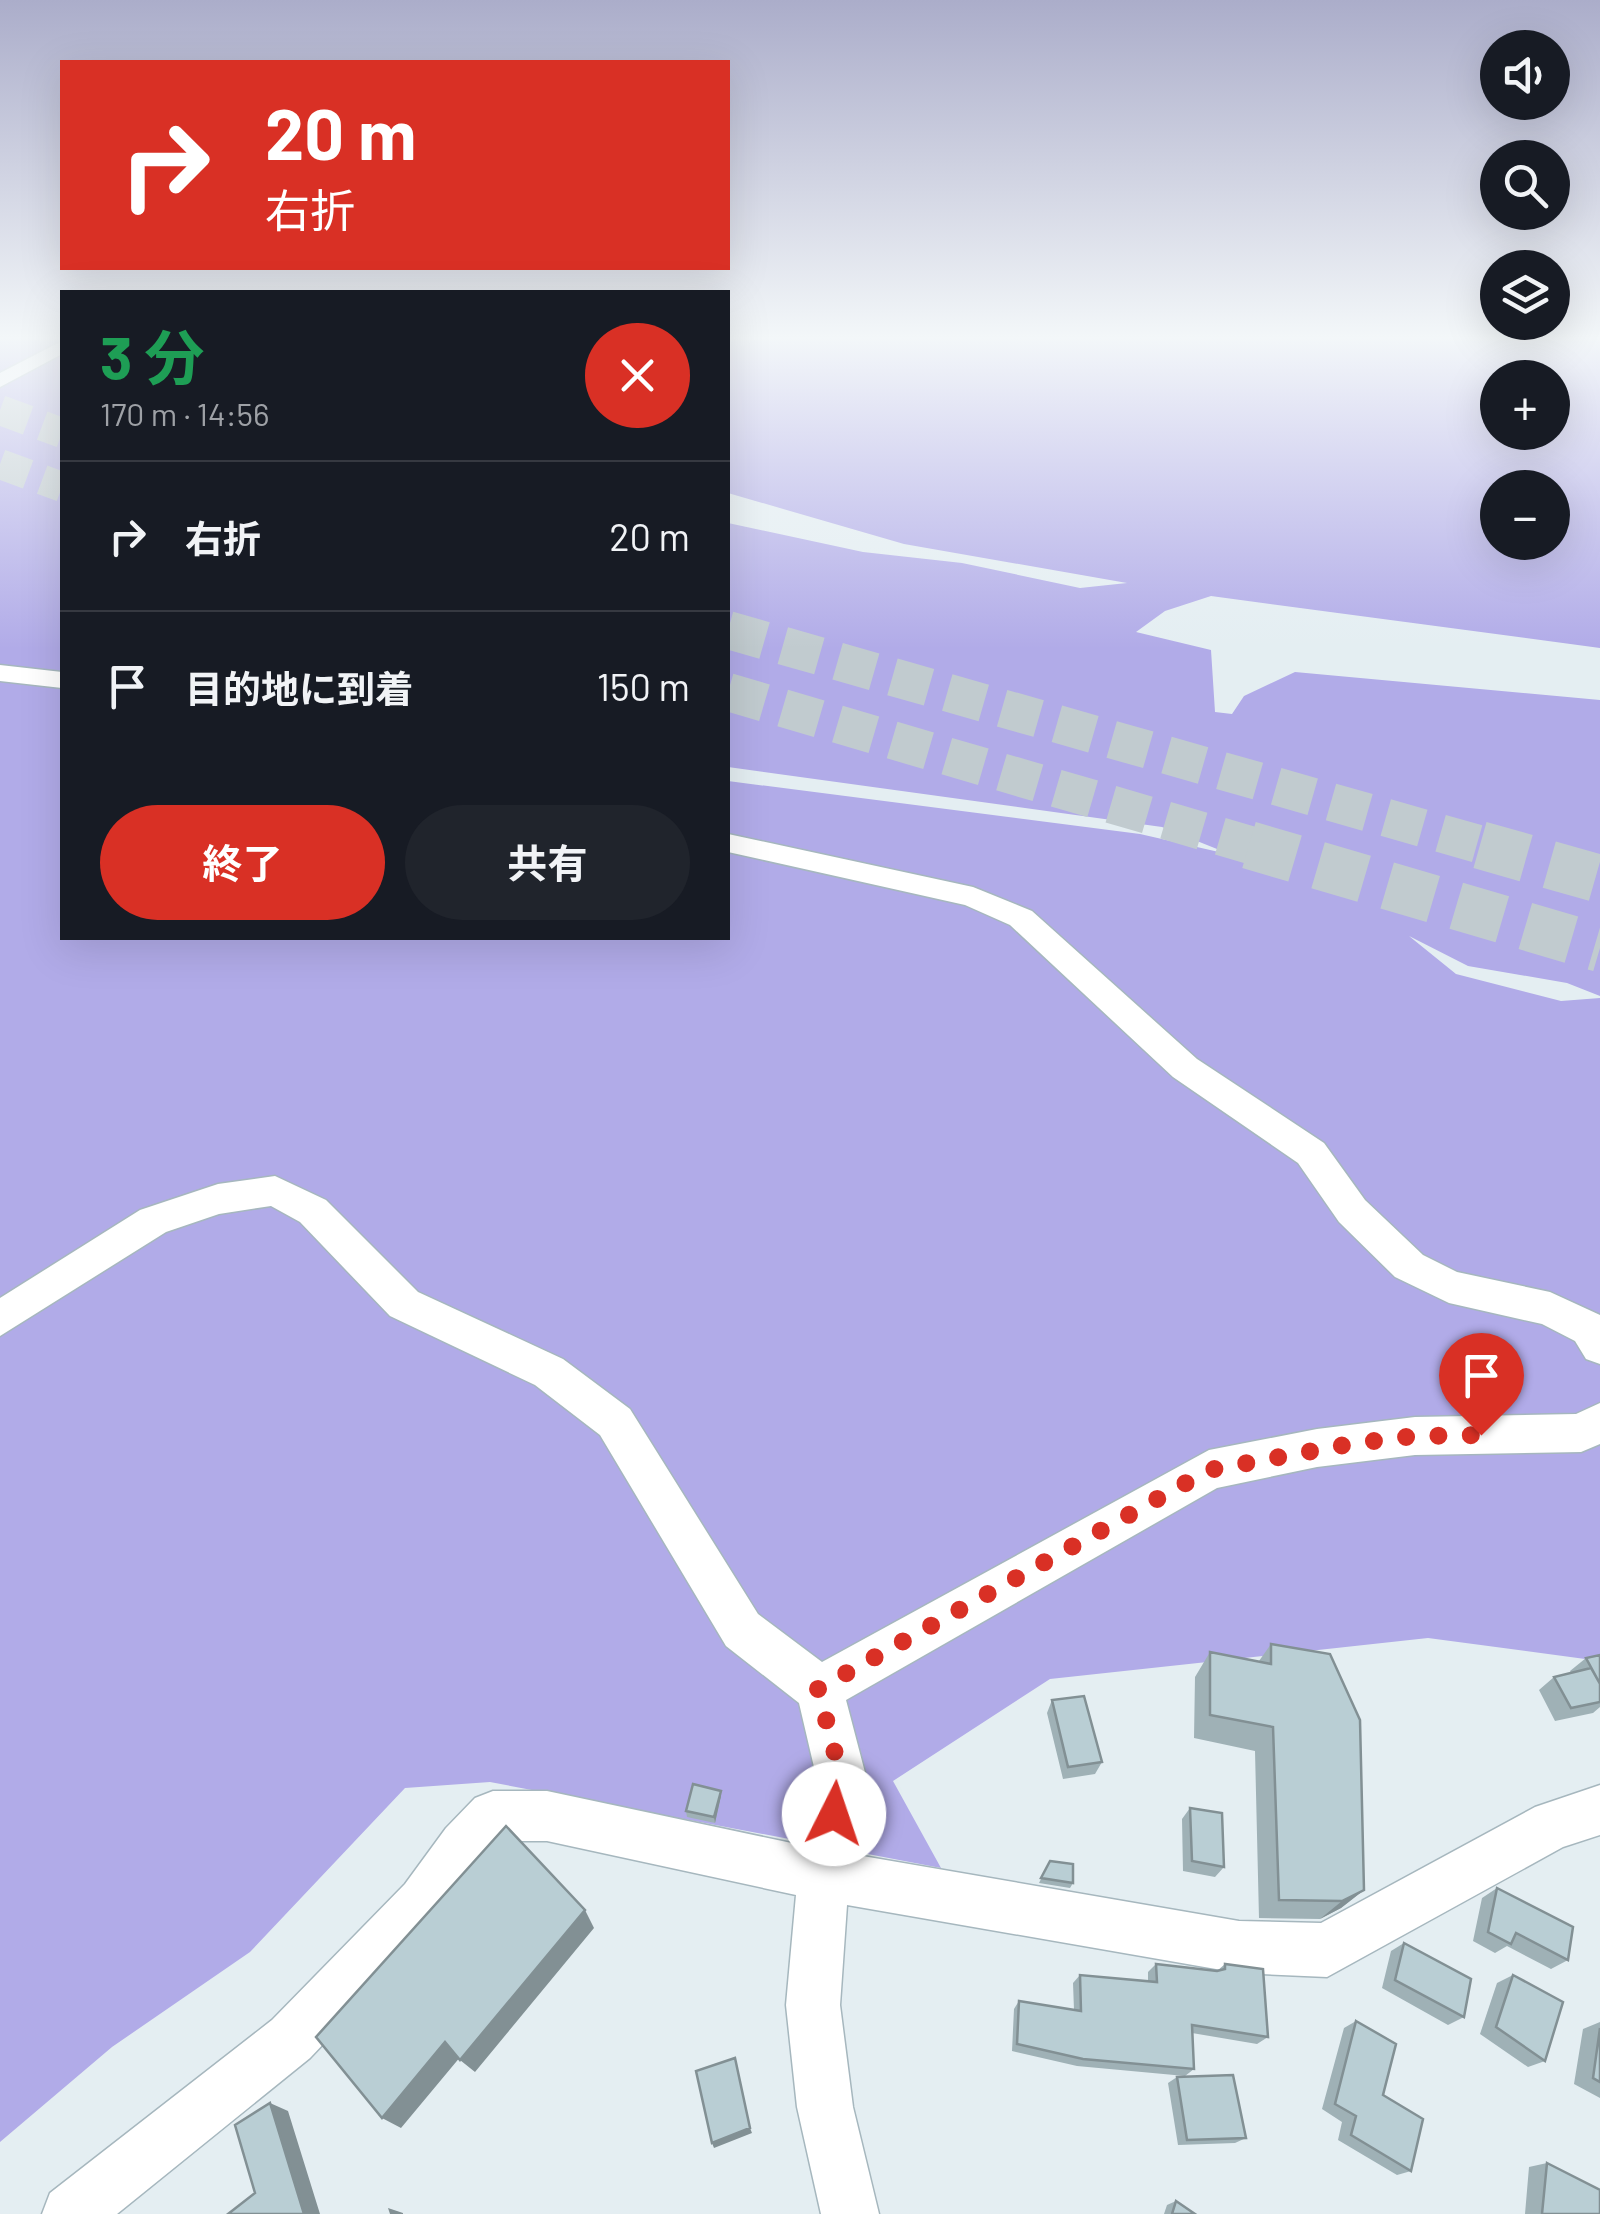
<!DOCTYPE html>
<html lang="ja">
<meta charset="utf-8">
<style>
:root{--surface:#171b24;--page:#20242c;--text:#f1f3f6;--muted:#9ea1a6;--line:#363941;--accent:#d93025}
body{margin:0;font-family:Barlow,"Noto Sans JP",sans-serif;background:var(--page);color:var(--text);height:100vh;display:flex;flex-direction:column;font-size:38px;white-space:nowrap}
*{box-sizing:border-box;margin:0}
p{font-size:32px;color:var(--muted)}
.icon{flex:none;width:55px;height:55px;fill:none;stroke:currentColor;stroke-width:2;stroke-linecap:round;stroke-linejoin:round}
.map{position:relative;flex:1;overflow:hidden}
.details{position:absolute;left:60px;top:290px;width:670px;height:650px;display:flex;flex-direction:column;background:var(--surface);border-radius:0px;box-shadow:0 10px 40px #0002}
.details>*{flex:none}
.guide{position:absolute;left:60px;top:60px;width:670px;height:210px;border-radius:0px;box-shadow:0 10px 40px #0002;background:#d93025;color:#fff;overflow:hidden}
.fabs{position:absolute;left:1480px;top:30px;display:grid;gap:20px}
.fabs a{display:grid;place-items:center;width:90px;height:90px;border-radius:50%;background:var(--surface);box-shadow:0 10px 40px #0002;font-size:50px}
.pin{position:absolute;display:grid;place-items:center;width:85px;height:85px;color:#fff;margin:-102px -42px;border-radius:50% 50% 50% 0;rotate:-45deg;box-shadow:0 0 10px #0007}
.pin .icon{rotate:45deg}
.me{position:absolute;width:110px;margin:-55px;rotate:4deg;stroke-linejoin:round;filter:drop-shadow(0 0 8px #0008)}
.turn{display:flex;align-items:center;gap:35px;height:210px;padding:0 40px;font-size:45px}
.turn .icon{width:130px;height:130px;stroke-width:2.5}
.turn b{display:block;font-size:70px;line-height:85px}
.round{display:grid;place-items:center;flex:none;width:105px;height:105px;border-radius:52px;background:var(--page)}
.overview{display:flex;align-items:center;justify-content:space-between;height:170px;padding:0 40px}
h1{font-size:60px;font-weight:700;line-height:75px;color:#1e9e55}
.cta{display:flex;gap:20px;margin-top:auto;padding:20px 40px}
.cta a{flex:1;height:115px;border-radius:60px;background:var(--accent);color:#fff;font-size:40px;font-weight:700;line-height:115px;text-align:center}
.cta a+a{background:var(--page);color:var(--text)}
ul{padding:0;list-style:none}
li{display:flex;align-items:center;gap:30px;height:150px;padding:0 40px;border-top:2px solid var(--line)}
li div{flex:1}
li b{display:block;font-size:38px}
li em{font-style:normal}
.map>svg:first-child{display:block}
.green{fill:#b1abe8;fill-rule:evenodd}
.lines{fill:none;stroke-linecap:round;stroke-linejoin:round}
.highway-tunnel-far2{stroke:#c1cbcf;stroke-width:30;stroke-dasharray:30 15;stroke-linecap:butt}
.highway-tunnel-far1{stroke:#c1cbcf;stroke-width:38;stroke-dasharray:38 19;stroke-linecap:butt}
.highway-tunnel{stroke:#c1cbcf;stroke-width:48;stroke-dasharray:48 24;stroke-linecap:butt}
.minor-casing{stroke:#a6b7be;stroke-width:3}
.minor{fill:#fff;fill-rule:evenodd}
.wall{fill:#9fb1b6}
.shaded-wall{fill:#829094}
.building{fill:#b9ced4;stroke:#829094;stroke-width:2.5}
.route{stroke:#d93025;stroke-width:18;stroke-dasharray:0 32.4}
</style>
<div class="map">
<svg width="1600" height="2214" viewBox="0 0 1600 2214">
<rect width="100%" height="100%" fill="#e4eef2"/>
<!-- green -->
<path class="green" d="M 0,339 L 62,339 L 62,938 L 728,938 L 728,781 L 1140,834 L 1232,855 L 1162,827 L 728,767 L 728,523 L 863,552 L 962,563 L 1080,588 L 1127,583 L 904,544 L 728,493 L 728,339 L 1600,339 L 1600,648 L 1211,596 L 1165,611 L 1136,632 L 1211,650 L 1215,712 L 1232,714 L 1244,696 L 1295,672 L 1600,700 L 1600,996 L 1567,983 L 1468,966 L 1409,936 L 1456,974 L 1561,1001 L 1600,998 L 1600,1661 L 1428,1638 L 1050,1679 L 893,1781 L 941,1868 L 490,1782 L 405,1788 L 250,1952 L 112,2047 L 0,2142 ZM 1498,378 L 1552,378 L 1552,432 L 1498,432 ZM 1498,488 L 1552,488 L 1552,542 L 1498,542 Z"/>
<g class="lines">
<!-- highway-tunnel-far2 -->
<path class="highway-tunnel-far2" d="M 0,410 L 62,433
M 0,464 L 62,487"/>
<!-- highway-tunnel-far1 -->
<path class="highway-tunnel-far1" d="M 728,630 L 1489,847
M 728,692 L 1257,847"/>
<!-- highway-tunnel -->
<path class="highway-tunnel" d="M 1249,845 L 1600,948
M 1480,845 L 1600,879"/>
<defs>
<path id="minor" d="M 62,341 L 62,354 L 0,387 L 0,373 Z
M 0,665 L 62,672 L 62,688 L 0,681 Z
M 728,834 L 973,887 L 1032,911 L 1197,1059 L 1324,1143 L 1365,1200 L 1423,1255 L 1457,1272 L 1550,1292 L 1600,1315 L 1600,1364 L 1586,1359 L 1575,1341 L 1542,1324 L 1449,1303 L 1395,1277 L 1339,1222 L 1298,1163 L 1173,1077 L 1010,925 L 965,905 L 728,852 Z
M 275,1176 L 326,1200 L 418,1292 L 563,1359 L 630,1409 L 758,1614 L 822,1662 L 1209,1450 L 1317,1429 L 1415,1417 L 1576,1414 L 1600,1403 L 1600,1444 L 1581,1452 L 1415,1455 L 1317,1467 L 1217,1488 L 846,1700 L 868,1784 L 851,1854 L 1239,1921 L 1321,1923 L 1535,1807 L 1600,1785 L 1600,1835 L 1563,1847 L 1327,1977 L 1239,1973 L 847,1905 L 840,2005 L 853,2107 L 879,2214 L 821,2214 L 797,2107 L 786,2005 L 796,1895 L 547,1841 L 504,1841 L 441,1920 L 310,2058 L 117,2214 L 42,2214 L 50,2193 L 272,2020 L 405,1884 L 446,1828 L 475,1798 L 493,1791 L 547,1791 L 801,1845 L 818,1784 L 799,1703 L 726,1646 L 600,1435 L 535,1385 L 390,1316 L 300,1222 L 271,1206 L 219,1214 L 166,1232 L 0,1336 L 0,1298 L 140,1210 L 218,1184 Z"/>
</defs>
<!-- minor casing -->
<use href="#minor" class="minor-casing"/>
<!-- minor -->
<use href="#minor" class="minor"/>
</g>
<!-- wall -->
<path class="wall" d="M 1271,1644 L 1364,1890 L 1341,1908 L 1320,1919 L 1259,1918 L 1255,1751 L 1194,1738 L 1195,1677 L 1210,1652 L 1259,1661 Z
M 1600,1655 L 1600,1707 L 1593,1713 L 1555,1721 L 1539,1690 L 1554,1677 L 1571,1673 L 1570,1671 L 1586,1658 Z
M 1052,1700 L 1102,1762 L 1095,1774 L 1063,1779 L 1047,1713 Z
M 721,1796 L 715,1823 L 687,1817 L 686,1811 Z
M 1190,1808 L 1224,1867 L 1215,1877 L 1183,1871 L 1182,1819 Z
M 1050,1861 L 1073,1883 L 1070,1888 L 1039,1883 Z
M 1497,1888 L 1568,1960 L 1551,1969 L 1507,1946 L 1495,1953 L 1473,1941 L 1482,1898 Z
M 1404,1943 L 1464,2017 L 1448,2025 L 1382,1988 L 1391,1951 Z
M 1156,1964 L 1217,1971 L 1225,1964 L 1268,2037 L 1257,2044 L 1192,2033 L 1194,2069 L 1185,2076 L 1077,2066 L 1012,2051 L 1014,2009 L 1019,2001 L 1074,2010 L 1073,1983 L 1080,1975 L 1148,1981 L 1148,1972 Z
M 1513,1975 L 1545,2061 L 1528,2067 L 1480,2034 L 1497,1983 Z
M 1356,2021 L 1383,2095 L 1411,2171 L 1397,2175 L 1338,2140 L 1342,2122 L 1322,2109 L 1344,2028 Z
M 1600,2022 L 1600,2098 L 1574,2084 L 1583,2029 Z
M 1177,2077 L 1246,2138 L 1235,2143 L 1178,2145 L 1168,2083 Z
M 1547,2163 L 1600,2214 L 1525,2214 L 1529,2167 Z
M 1176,2201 L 1195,2214 L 1164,2214 L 1167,2205 Z"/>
<!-- shaded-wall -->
<path class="shaded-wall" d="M 721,1791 L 721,1796 L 715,1823 L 714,1817 Z
M 1364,1890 L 1341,1908 L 1320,1919 L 1342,1901 Z
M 585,1910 L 594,1928 L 475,2072 L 460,2060 Z
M 445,2042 L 461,2056 L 401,2128 L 382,2118 Z
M 270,2103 L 288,2111 L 320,2214 L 304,2214 Z
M 750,2128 L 752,2133 L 714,2148 L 712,2143 Z
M 388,2208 L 403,2213 L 403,2214 L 390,2214 Z"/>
<!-- building -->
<path class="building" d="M 1271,1644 L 1330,1654 L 1360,1720 L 1364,1890 L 1342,1901 L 1279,1900 L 1273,1727 L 1210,1715 L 1210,1652 L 1271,1664 Z
M 1600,1655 L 1600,1682 L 1599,1682 L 1586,1658 Z
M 1591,1668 L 1600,1684 L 1600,1702 L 1571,1708 L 1554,1677 Z
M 1084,1696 L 1102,1762 L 1068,1767 L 1052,1700 Z
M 693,1784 L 721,1791 L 714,1817 L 686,1811 Z
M 1190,1808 L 1222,1813 L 1224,1867 L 1192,1861 Z
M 506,1826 L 585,1910 L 460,2060 L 445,2042 L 382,2118 L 316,2037 Z
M 1050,1861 L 1073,1864 L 1073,1883 L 1041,1878 Z
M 1497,1888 L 1573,1927 L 1568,1960 L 1516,1933 L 1511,1944 L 1488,1932 Z
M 1404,1943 L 1471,1979 L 1464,2017 L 1395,1980 Z
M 1156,1964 L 1217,1971 L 1225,1969 L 1225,1964 L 1263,1969 L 1268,2037 L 1192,2025 L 1194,2069 L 1083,2059 L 1017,2044 L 1019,2001 L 1081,2011 L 1080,1975 L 1157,1982 Z
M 1513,1975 L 1563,2002 L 1545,2061 L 1496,2027 Z
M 1356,2021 L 1396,2044 L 1383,2095 L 1423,2119 L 1411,2171 L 1351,2135 L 1356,2116 L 1335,2104 Z
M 1600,2028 L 1600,2082 L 1593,2078 Z
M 735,2058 L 750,2128 L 712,2143 L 696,2071 Z
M 1233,2075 L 1246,2138 L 1187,2140 L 1177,2077 Z
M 270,2103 L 304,2214 L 228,2214 L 255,2193 L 235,2125 Z
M 1547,2163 L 1600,2190 L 1600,2214 L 1542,2214 Z
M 1176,2201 L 1195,2214 L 1172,2214 Z"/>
<!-- sky -->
<linearGradient id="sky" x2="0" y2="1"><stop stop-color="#abadca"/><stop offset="0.52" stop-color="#f3f7f9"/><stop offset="1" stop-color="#f3f7f9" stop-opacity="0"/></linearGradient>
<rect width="1600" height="649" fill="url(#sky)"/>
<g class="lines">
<!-- route -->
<path class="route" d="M 834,1814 L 843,1784 L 818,1689 L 1209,1470 L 1350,1444 L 1414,1436 L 1481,1435"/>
</g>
</svg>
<div class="fabs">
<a><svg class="icon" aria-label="sound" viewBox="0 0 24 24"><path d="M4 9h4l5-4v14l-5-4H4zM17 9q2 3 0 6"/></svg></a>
<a><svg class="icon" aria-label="search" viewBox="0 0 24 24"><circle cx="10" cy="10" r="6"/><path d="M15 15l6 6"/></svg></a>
<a><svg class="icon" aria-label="layers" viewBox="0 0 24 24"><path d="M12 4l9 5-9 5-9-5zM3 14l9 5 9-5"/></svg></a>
<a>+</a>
<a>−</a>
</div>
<div class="pin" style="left:1481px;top:1435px;background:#d93025"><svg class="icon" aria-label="arrive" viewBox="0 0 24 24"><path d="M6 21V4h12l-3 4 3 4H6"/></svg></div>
<svg class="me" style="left:834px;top:1814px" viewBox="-20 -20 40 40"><circle r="19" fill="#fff"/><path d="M0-13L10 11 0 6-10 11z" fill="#d93025"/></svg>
<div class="guide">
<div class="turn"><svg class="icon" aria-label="right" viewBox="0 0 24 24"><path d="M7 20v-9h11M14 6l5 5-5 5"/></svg><div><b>20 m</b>右折</div></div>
</div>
<section class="details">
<div class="overview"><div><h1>3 分</h1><p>170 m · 14:56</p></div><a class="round" style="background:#d93025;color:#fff"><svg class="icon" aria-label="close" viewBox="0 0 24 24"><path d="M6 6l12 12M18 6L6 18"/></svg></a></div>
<ul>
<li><svg class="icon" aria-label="right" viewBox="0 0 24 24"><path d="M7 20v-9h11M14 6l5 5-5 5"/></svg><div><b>右折</b></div><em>20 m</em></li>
<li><svg class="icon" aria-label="arrive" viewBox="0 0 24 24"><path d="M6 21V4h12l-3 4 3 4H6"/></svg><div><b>目的地に到着</b></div><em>150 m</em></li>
</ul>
<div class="cta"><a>終了</a><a>共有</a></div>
</section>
</div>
